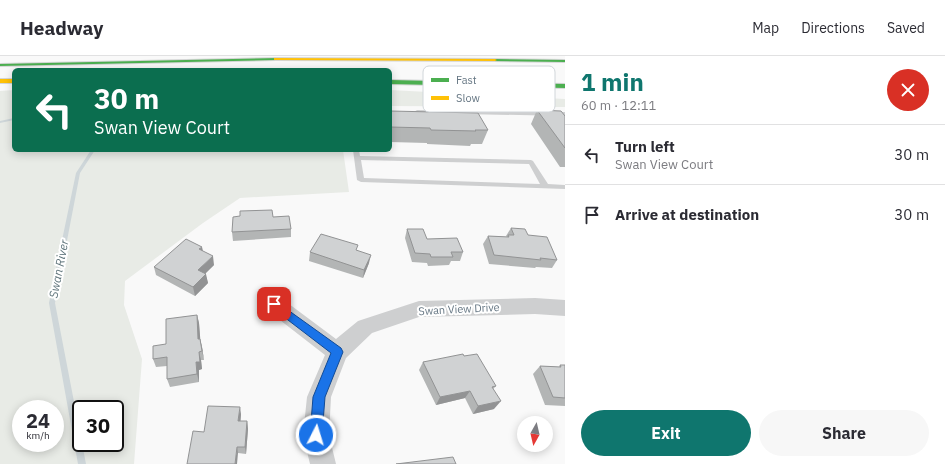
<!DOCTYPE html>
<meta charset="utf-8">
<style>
:root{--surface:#fff;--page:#f7f7f7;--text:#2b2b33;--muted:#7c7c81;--line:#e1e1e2;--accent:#0f766e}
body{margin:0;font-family:"IBM Plex Sans",sans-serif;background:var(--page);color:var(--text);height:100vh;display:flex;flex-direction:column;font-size:15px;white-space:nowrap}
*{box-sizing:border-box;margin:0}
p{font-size:13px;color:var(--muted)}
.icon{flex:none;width:22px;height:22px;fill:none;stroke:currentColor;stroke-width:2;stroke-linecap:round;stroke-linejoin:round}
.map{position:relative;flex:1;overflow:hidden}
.side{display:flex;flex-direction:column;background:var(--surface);width:380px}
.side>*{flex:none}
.top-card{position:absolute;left:12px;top:12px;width:380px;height:84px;border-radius:6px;box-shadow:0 2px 10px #0003;background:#0b6e4f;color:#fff;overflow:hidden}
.needle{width:26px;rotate:188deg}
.controls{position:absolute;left:517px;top:360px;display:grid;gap:8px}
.controls a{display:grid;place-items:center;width:36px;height:36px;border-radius:50%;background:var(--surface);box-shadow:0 2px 10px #0003;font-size:20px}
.speed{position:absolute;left:12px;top:344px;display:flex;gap:8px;font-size:20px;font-weight:700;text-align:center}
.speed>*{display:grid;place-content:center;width:52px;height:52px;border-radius:50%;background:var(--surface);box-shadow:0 2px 10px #0003;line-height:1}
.speed small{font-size:10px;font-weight:400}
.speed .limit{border:2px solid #111;border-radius:6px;background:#fff;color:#111}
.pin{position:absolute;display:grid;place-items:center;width:34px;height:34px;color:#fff;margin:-17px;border-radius:8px;box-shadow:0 2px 6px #0006}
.me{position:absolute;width:44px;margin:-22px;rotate:5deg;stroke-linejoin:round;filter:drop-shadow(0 0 3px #0008)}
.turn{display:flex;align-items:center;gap:14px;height:84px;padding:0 16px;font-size:18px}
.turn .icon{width:52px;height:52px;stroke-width:2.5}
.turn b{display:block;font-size:28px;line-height:34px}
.round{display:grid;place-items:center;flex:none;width:42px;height:42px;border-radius:21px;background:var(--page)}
.headline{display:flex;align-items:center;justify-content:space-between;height:68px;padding:0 16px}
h1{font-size:24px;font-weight:800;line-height:30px;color:var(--accent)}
.primary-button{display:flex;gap:8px;margin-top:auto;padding:8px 16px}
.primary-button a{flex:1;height:46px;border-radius:24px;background:var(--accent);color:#fff;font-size:16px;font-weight:800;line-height:46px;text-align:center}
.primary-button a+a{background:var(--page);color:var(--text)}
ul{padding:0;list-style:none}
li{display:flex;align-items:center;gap:12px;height:60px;padding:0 16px;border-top:1px solid var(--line)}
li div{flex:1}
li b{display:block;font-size:15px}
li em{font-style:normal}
header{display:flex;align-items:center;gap:24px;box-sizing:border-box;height:56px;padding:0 20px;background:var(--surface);border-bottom:1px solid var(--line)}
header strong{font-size:19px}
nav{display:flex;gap:22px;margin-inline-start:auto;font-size:14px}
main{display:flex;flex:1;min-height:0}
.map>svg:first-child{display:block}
.green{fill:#e8ebe6;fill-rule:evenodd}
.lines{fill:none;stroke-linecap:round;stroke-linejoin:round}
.stream{fill:#ced6d9;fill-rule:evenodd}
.fast-casing{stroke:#d5d6d6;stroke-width:2}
.slow-casing{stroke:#d5d6d6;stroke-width:2}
.lane{fill:#cecfd0;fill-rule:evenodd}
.street{fill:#cecfd0;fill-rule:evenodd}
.fast{fill:#4caf50;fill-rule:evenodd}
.slow{fill:#ffc107;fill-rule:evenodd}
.wall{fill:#b3b5b5}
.shaded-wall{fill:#929394}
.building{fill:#d0d2d3;stroke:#929394}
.route{fill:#1a73e8;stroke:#114b97}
.labels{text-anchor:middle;stroke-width:4;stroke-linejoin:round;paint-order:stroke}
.street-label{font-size:11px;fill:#657683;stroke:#fff}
.water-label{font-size:12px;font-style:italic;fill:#60757c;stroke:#fff}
.key{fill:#fff;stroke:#d1d6da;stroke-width:1}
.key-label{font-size:11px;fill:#657683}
</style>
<header>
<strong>Headway</strong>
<nav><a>Map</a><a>Directions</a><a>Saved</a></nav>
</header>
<main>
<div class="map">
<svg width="565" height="408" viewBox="0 0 565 408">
<rect width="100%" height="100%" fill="#f9f9f9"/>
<!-- green -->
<path class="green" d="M 14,34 L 14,94 L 343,94 L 349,136 L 240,142 L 203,167 L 125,225 L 124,249 L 142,303 L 134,408 L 0,408 L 0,35 ZM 21,353 L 55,353 L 55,387 L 21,387 ZM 81,353 L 115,353 L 115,387 L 81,387 Z
M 390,34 L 565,43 L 565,51 L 390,50 Z"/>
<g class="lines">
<!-- stream -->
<path class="stream" d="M 14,62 L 14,64 L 0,67 L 0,65 Z
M 91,94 L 95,94 L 80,117 L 55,247 L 86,408 L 78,408 L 49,247 L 76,117 Z"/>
<defs>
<path id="fast" d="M 278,2 L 278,4 L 276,4 L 0,10 L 0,8 Z
M 495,3 L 565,4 L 565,6 L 493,5 L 493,3 Z
M 390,24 L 565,28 L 565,32 L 390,28 Z"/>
<path id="slow" d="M 276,2 L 495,3 L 497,4 L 495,5 L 274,4 L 274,2 Z
M 0,23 L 14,23 L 14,27 L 0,27 Z"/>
</defs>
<!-- fast casing -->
<use href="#fast" class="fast-casing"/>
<!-- slow casing -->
<use href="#slow" class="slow-casing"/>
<!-- lane -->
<path class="lane" d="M 417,54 L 565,56 L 565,60 L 415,57 L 414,56 Z
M 353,94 L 359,94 L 360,100 L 531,104 L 533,105 L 548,128 L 565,129 L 565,133 L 361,126 L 357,124 ZM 361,104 L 529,108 L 540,128 L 364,122 Z"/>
<!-- street -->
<path class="street" d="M 274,240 L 281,242 L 336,283 L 358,265 L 419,245 L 535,242 L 565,244 L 565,260 L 535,258 L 419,261 L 372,277 L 346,302 L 331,341 L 329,379 L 336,408 L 310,408 L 303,379 L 307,341 L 325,299 L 267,254 L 264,248 L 267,242 Z"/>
<!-- fast -->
<use href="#fast" class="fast"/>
<!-- slow -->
<use href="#slow" class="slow"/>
</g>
<!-- wall -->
<path class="wall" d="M 537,54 L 565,60 L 565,111 L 560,111 L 531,68 Z
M 390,55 L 488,74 L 482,88 L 471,88 L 470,90 L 427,88 L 427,87 L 390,86 Z
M 273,161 L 291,173 L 291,181 L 233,185 L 232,176 Z
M 511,172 L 528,179 L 557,204 L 552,212 L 536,211 L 535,212 L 489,208 L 483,188 L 488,180 L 507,181 L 506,180 Z
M 407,173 L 427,183 L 463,196 L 460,205 L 451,205 L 449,209 L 428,210 L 427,207 L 412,206 L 405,182 Z
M 310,196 L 369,207 L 363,222 L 309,205 Z
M 214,209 L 205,217 L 208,227 L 195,240 L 156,219 L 154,211 Z
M 197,259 L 199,267 L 200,283 L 202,291 L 204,304 L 201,304 L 202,313 L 199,314 L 199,326 L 170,331 L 167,323 L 167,310 L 156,311 L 153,303 L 166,288 Z
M 464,300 L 496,330 L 493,333 L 494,353 L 473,358 L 465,342 L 436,349 L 419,314 L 423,306 Z
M 560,309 L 565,309 L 565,350 L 545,349 L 533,318 L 540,310 L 559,311 Z
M 241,358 L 240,365 L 247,365 L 248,373 L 246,398 L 238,397 L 204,376 Z"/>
<!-- shaded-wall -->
<path class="shaded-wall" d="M 202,191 L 204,199 L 199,193 Z
M 371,199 L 369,207 L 363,222 L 364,214 Z
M 213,200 L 214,209 L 200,223 L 198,214 Z
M 206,218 L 208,227 L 195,240 L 193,231 Z
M 197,259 L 199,267 L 201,292 L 198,283 Z
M 200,283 L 202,291 L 204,304 L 202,295 Z
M 199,296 L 201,304 L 202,313 L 199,314 L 199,326 L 197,318 L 196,306 Z
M 470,335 L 465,342 L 436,349 L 440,341 Z
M 501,345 L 494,353 L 473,358 L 478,350 Z
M 240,351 L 241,358 L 240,373 L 238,365 Z
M 247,365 L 248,373 L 246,398 L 245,391 Z
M 237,391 L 238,397 L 237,408 L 235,408 Z"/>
<!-- building -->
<path class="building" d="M 537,54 L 561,55 L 565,60 L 565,92 Z
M 390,55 L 478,57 L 488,74 L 475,74 L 476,75 L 431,74 L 430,72 L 390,71 Z
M 272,154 L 273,161 L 289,160 L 291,173 L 232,176 L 233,161 L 240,160 L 240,155 Z
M 511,172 L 525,173 L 528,179 L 547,181 L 557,204 L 540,202 L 541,204 L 494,199 L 488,180 L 509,181 L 508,179 L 514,179 Z
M 407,173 L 423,173 L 427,183 L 457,182 L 463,196 L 451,196 L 453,201 L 431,201 L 430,198 L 415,197 Z
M 321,178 L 358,189 L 356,194 L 371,199 L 364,214 L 310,196 Z
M 186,183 L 202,191 L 199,193 L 213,200 L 198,214 L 206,218 L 193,231 L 154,211 Z
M 197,259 L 198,283 L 200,283 L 202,295 L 199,296 L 200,306 L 196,306 L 197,318 L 167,323 L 167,301 L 153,303 L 153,290 L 166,288 L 166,263 Z
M 463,298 L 464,300 L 477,298 L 496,330 L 492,331 L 501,345 L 478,350 L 470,335 L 440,341 L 423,306 Z
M 560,309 L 565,309 L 565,342 L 553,341 L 540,310 L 561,311 Z
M 208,350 L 240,351 L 238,365 L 247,365 L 245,391 L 237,391 L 235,408 L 187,408 L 193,375 L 204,376 Z
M 453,401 L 456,408 L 396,408 Z"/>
<!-- route -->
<path class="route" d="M 274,244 L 341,292 L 343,296 L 325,341 L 322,379 L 321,383 L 316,385 L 311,383 L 310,379 L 313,341 L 331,297 L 271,251 L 269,248 L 271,245 Z"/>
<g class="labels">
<!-- street labels -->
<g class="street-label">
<text transform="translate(459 253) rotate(-3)" y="4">Swan View Drive</text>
</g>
<!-- water labels -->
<g class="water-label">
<text transform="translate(59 213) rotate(-79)" y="4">Swan River</text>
</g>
</g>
<!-- legend -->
<rect x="423" y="10" width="132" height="46" rx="6" class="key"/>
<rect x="431" y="22" width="18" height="4" fill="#4caf50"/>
<rect x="431" y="40" width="18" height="4" fill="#ffc107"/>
<g class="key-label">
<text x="456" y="28">Fast</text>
<text x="456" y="46">Slow</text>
</g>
</svg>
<div class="controls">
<a><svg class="needle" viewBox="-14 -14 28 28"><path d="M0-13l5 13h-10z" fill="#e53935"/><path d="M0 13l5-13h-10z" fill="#7c7c81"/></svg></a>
</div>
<div class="speed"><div>24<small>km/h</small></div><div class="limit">30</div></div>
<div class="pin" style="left:274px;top:248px;background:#d93025"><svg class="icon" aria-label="arrive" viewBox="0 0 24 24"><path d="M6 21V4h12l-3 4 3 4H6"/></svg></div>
<svg class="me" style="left:316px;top:379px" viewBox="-20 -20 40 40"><circle r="17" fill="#1a73e8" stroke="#fff" stroke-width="3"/><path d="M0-11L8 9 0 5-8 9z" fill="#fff"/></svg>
<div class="top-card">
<div class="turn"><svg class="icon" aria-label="left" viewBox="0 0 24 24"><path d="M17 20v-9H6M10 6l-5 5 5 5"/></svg><div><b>30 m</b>Swan View Court</div></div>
</div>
</div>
<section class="side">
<div class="headline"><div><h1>1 min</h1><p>60 m · 12:11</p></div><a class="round" style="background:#d93025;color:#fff"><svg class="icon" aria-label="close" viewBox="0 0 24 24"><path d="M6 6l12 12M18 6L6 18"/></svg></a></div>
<ul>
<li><svg class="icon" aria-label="left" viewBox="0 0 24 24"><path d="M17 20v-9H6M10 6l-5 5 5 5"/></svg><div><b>Turn left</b><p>Swan View Court</p></div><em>30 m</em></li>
<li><svg class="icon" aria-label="arrive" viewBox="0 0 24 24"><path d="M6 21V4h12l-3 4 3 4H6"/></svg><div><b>Arrive at destination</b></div><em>30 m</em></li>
</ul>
<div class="primary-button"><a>Exit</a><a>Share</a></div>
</section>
</main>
